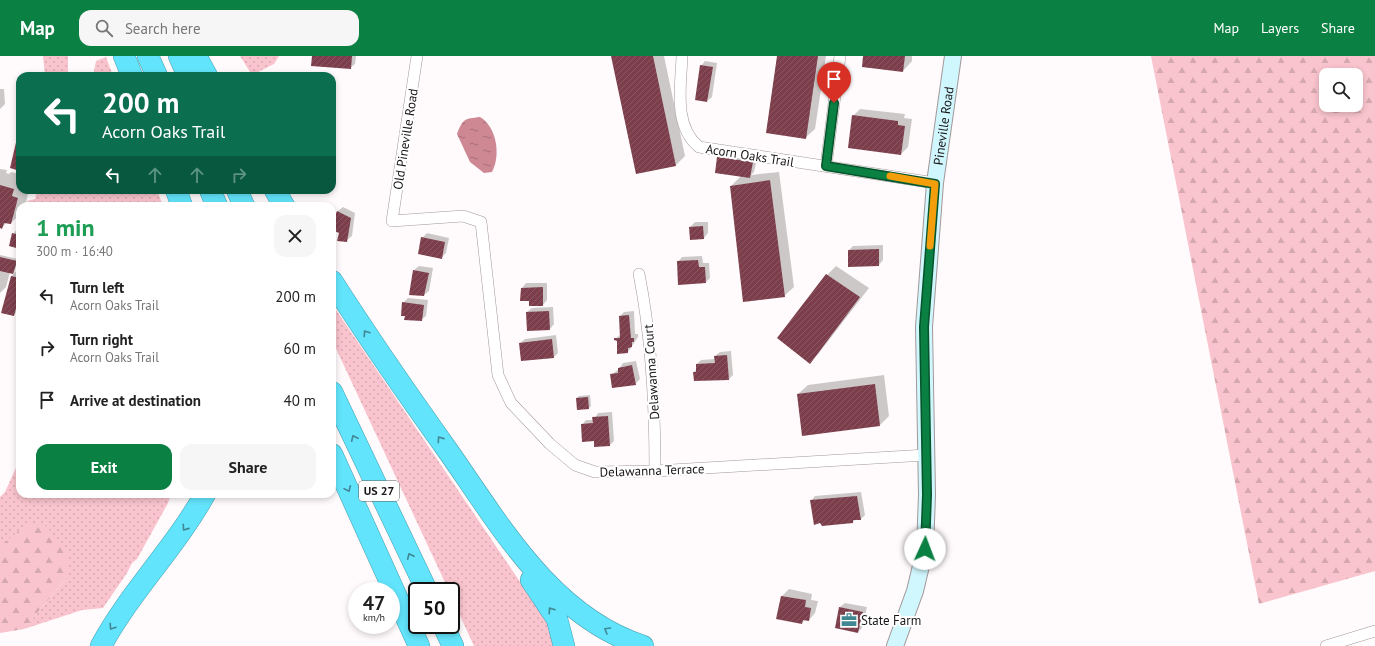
<!DOCTYPE html>
<meta charset="utf-8">
<style>
:root{--surface:#fff;--page:#f6f6f6;--text:#222;--muted:#767676;--accent:#0b8043}
body{margin:0;font-family:"PT Sans",sans-serif;background:var(--page);color:var(--text);height:100vh;display:flex;flex-direction:column;font-size:15px;white-space:nowrap}
*{box-sizing:border-box;margin:0}
p{font-size:13px;color:var(--muted)}
.icon{flex:none;width:22px;height:22px;fill:none;stroke:currentColor;stroke-width:2;stroke-linecap:round;stroke-linejoin:round}
.map{position:relative;flex:1;overflow:hidden}
.drawer{position:absolute;left:16px;top:146px;width:320px;height:296px;display:flex;flex-direction:column;background:var(--surface);border-radius:12px;box-shadow:0 2px 6px #0003}
.drawer>*{flex:none}
.hud{position:absolute;left:16px;top:16px;width:320px;height:122px;border-radius:12px;box-shadow:0 2px 6px #0003;background:#0b6e4f;color:#fff;overflow:hidden}
.tools{position:absolute;left:1319px;top:12px;display:grid;gap:8px}
.tools a{display:grid;place-items:center;width:44px;height:44px;border-radius:8px;background:var(--surface);box-shadow:0 2px 6px #0003;font-size:20px}
.speed{position:absolute;left:348px;top:526px;display:flex;gap:8px;font-size:20px;font-weight:700;text-align:center}
.speed>*{display:grid;place-content:center;width:52px;height:52px;border-radius:50%;background:var(--surface);box-shadow:0 2px 6px #0003;line-height:1}
.speed small{font-size:10px;font-weight:400}
.speed .limit{border:2px solid #111;border-radius:6px;background:#fff;color:#111}
.pin{position:absolute;display:grid;place-items:center;width:34px;height:34px;color:#fff;margin:-41px -17px;border-radius:50% 50% 50% 0;rotate:-45deg;box-shadow:0 0 4px #0007}
.pin .icon{rotate:45deg}
.me{position:absolute;width:44px;margin:-22px;rotate:2deg;stroke-linejoin:round;filter:drop-shadow(0 0 3px #0008)}
.turn{display:flex;align-items:center;gap:14px;height:84px;padding:0 20px;font-size:18px}
.turn .icon{width:52px;height:52px;stroke-width:2.5}
.turn b{display:block;font-size:28px;line-height:34px}
.lanes{display:flex;align-items:center;height:38px;padding:0 20px;background:#0003;justify-content:center;gap:20px;direction:ltr}
.lanes .off{opacity:.35}
.round{display:grid;place-items:center;flex:none;width:42px;height:42px;border-radius:12px;background:var(--page)}
.head{display:flex;align-items:center;justify-content:space-between;height:68px;padding:0 20px}
h1{font-size:24px;font-weight:700;line-height:30px;color:#1e9e55}
.action{display:flex;gap:8px;margin-top:auto;padding:8px 20px}
.action a{flex:1;height:46px;border-radius:12px;background:var(--accent);color:#fff;font-size:16px;font-weight:700;line-height:46px;text-align:center}
.action a+a{background:var(--page);color:var(--text)}
ul{padding:0;list-style:none}
li{display:flex;align-items:center;gap:12px;height:52px;padding:0 20px}
li div{flex:1}
li b{display:block;font-size:15px}
li em{font-style:normal}
header{display:flex;align-items:center;gap:24px;box-sizing:border-box;height:56px;padding:0 20px;background:var(--accent);color:#fff}
header strong{font-size:19px}
nav{display:flex;gap:22px;margin-inline-start:auto;font-size:14px}
.search{width:280px;height:36px;background:var(--page);display:flex;align-items:center;gap:10px;box-sizing:border-box;padding:0 14px;border-radius:12px;color:var(--muted);font-size:15px}
.map>svg:first-child{display:block}
.grass{fill:url(#grass-dots)}
.forest{fill:url(#forest-firs);fill-rule:evenodd}
.water{fill:url(#water-ripples)}
.shadow{fill:#0003}
.building{fill:url(#building-hatch)}
.lines{fill:none;stroke-linecap:round;stroke-linejoin:round}
.street-casing{stroke:#a39899;stroke-width:12}
.secondary-casing{stroke:#a39899;stroke-width:18}
.highway-casing{stroke:#489cac;stroke-width:22}
.street{stroke:#fff;stroke-width:11}
.secondary{stroke:#d0f7fe;stroke-width:16}
.highway{stroke:#62e5fc;stroke-width:21}
.oneway{stroke:#418794}
.route-casing{stroke:#07532c;stroke-width:10}
.route{stroke:#0b8043;stroke-width:7}
.slow{stroke:#f59e0b;stroke-width:7}
.labels{text-anchor:middle;stroke-width:4;stroke-linejoin:round;paint-order:stroke}
.shield{fill:#fff;stroke:#5e5b5c;stroke-width:1}
.shield-label{font-size:12px;font-weight:bold;fill:#191516}
.street-label{font-size:13px;fill:#191516;stroke:#fff}
.poi-label{font-size:13px;fill:#191516;stroke:#fff;text-anchor:start}
</style>
<header>
<strong>Map</strong>
<div class="search"><svg class="icon" aria-label="search" viewBox="0 0 24 24"><circle cx="10" cy="10" r="6"/><path d="M15 15l6 6"/></svg>Search here</div>
<nav><a>Map</a><a>Layers</a><a>Share</a></nav>
</header>
<div class="map">
<svg width="1375" height="590" viewBox="0 0 1375 590">
<defs>
<pattern id="grass-dots" width="8" height="8" patternUnits="userSpaceOnUse"><rect width="8" height="8" fill="#f9c4cd"/><path d="M2 2h.1M6 6h.1" fill="none" stroke="#d5a8af" stroke-width="1.8" stroke-linecap="round"/></pattern>
<pattern id="forest-firs" width="22" height="20" patternUnits="userSpaceOnUse"><rect width="22" height="20" fill="#f9c4cd"/><path d="M5 1l3.5 6h-7zM16 11l3.5 6h-7z" fill="#d5a8af"/></pattern>
<pattern id="water-ripples" width="26" height="14" patternUnits="userSpaceOnUse"><rect width="26" height="14" fill="#cd8894"/><path d="M2 4q2-2 4 0t4 0M15 11q2-2 4 0t4 0" fill="none" stroke="#a66e78"/></pattern>
<pattern id="building-hatch" width="6" height="6" patternUnits="userSpaceOnUse"><rect width="6" height="6" fill="#7c3e4b"/><path d="M-1 1l2-2M0 6l6-6M5 7l2-2" fill="none" stroke="#885761"/></pattern>
</defs>
<rect width="100%" height="100%" fill="#fffafb"/>
<!-- grass -->
<path class="grass" d="M 43,0 L 68,0 L 68,20 L 45,20 Z
M 240,0 L 279,0 L 274,8 L 252,19 Z
M 106,1 L 113,20 L 93,20 L 96,5 Z
M 37,134 L 157,134 L 163,150 L 26,150 L 27,145 L 35,143 Z
M 332,248 L 552,573 L 557,590 L 474,590 L 451,540 L 451,535 L 449,535 L 332,284 Z
M 20,403 L 20,438 L 171,438 L 168,447 L 137,503 L 132,507 L 127,517 L 103,552 L 82,554 L 24,573 L 67,521 L 0,490 L 0,441 L 5,436 Z"/>
<!-- forest -->
<path class="forest" d="M 1151,0 L 1375,0 L 1375,515 L 1259,548 ZM 1326,19 L 1356,19 L 1356,49 L 1326,49 Z
M 27,468 L 46,470 L 67,494 L 67,521 L 24,573 L 0,577 L 0,490 Z"/>
<!-- water -->
<path class="water" d="M 480,61 C 497,71 501,100 492,116 L 484,117 L 470,106 L 457,78 C 463,62 465,63 480,61 Z"/>
<!-- shadow -->
<path class="shadow" d="M 313,0 L 356,0 L 355,8 L 350,12 Z
M 612,0 L 664,0 L 685,100 L 676,109 L 636,117 Z
M 778,0 L 826,0 L 815,73 L 805,82 Z
M 864,0 L 912,0 L 912,5 L 903,15 Z
M 705,5 L 717,7 L 712,41 L 707,45 L 701,10 Z
M 25,19 L 37,19 L 37,20 L 25,20 Z
M 0,33 L 4,33 L 5,48 L 0,53 Z
M 860,53 L 905,58 L 904,62 L 912,63 L 908,91 L 901,98 L 853,60 Z
M 723,97 L 757,102 L 754,116 L 751,119 L 779,116 L 794,231 L 784,240 L 731,130 L 741,120 L 718,102 Z
M 0,113 L 7,114 L 6,117 L 9,118 L 11,116 L 20,118 L 20,134 L 29,134 L 25,150 L 20,150 L 20,158 L 11,167 L 7,166 L 2,172 L 0,171 Z
M 343,151 L 355,157 L 352,180 L 347,184 L 340,176 L 332,173 L 338,155 Z
M 695,166 L 708,166 L 708,177 L 704,182 L 691,183 L 690,171 Z
M 15,175 L 20,176 L 20,192 L 10,190 Z
M 427,177 L 449,182 L 446,197 L 441,202 L 422,182 Z
M 883,189 L 883,204 L 879,209 L 849,194 L 853,190 Z
M 0,199 L 18,203 L 14,217 L 20,212 L 20,253 L 13,259 L 12,220 L 14,217 L 10,216 L 6,231 L 0,237 Z
M 702,200 L 703,207 L 709,207 L 710,222 L 706,226 L 679,228 L 678,206 L 682,201 Z
M 419,210 L 433,212 L 429,235 L 424,239 L 414,214 Z
M 836,210 L 869,232 L 819,297 L 810,307 L 827,219 Z
M 526,227 L 547,227 L 547,244 L 543,249 L 530,244 L 521,244 L 522,232 Z
M 408,242 L 428,244 L 426,260 L 421,264 L 406,259 L 403,247 Z
M 553,251 L 554,268 L 550,273 L 527,256 L 532,252 Z
M 634,255 L 635,278 L 638,278 L 638,281 L 628,296 L 615,283 L 621,278 L 620,260 L 624,256 Z
M 556,279 L 558,297 L 554,301 L 520,287 L 525,283 Z
M 731,295 L 733,319 L 729,323 L 694,316 L 697,313 L 697,308 L 701,304 L 715,303 L 715,300 L 720,296 Z
M 636,305 L 640,323 L 635,328 L 611,319 L 619,313 L 623,307 Z
M 884,319 L 889,360 L 880,369 L 798,338 L 808,329 Z
M 590,339 L 591,350 L 589,352 L 577,342 L 579,340 Z
M 612,356 L 614,385 L 610,389 L 595,384 L 582,369 L 586,364 L 594,364 L 598,357 Z
M 861,436 L 865,459 L 861,463 L 856,463 L 853,466 L 811,445 L 815,440 Z
M 789,533 L 812,538 L 811,544 L 818,545 L 815,557 L 809,564 L 806,563 L 802,567 L 782,540 Z
M 845,547 L 867,551 L 862,572 L 858,576 L 836,571 L 840,551 Z"/>
<!-- building -->
<path class="building" d="M 312,0 L 352,0 L 351,13 L 311,10 Z
M 611,0 L 653,0 L 676,110 L 636,118 Z
M 777,0 L 818,0 L 806,83 L 766,77 Z
M 863,0 L 905,0 L 903,16 L 862,11 Z
M 700,9 L 713,11 L 707,46 L 695,44 Z
M 852,59 L 898,65 L 898,69 L 905,70 L 901,99 L 848,92 Z
M 18,78 L 20,78 L 20,115 L 10,112 Z
M 717,101 L 753,106 L 750,122 L 715,117 Z
M 770,124 L 785,241 L 743,246 L 730,130 Z
M 0,129 L 14,133 L 12,140 L 18,142 L 11,168 L 4,167 L 2,173 L 0,172 Z
M 337,155 L 351,162 L 347,186 L 337,185 L 339,177 L 332,174 L 332,168 Z
M 703,170 L 704,183 L 690,184 L 689,171 Z
M 12,177 L 20,179 L 20,193 L 9,190 Z
M 421,181 L 445,186 L 442,203 L 418,198 Z
M 879,193 L 879,210 L 848,211 L 848,194 Z
M 0,201 L 17,205 L 13,218 L 0,215 Z
M 698,204 L 699,211 L 705,211 L 706,227 L 678,229 L 677,205 Z
M 413,214 L 429,217 L 424,240 L 409,239 Z
M 826,218 L 860,241 L 810,308 L 777,282 Z
M 11,220 L 20,222 L 20,236 L 14,260 L 1,257 Z
M 543,231 L 543,250 L 529,250 L 529,245 L 520,245 L 521,232 Z
M 402,246 L 424,249 L 422,265 L 404,264 L 405,260 L 401,260 Z
M 549,255 L 550,274 L 527,275 L 526,256 Z
M 629,259 L 631,282 L 634,282 L 634,286 L 632,286 L 632,291 L 628,292 L 628,297 L 617,298 L 617,285 L 614,284 L 614,282 L 620,282 L 619,260 Z
M 552,283 L 554,302 L 521,305 L 519,287 Z
M 727,299 L 729,324 L 694,325 L 693,316 L 696,316 L 696,308 L 715,307 L 714,300 Z
M 632,309 L 636,329 L 612,332 L 610,318 L 618,317 L 618,312 Z
M 875,328 L 880,370 L 802,380 L 797,338 Z
M 588,341 L 589,353 L 577,354 L 576,342 Z
M 608,360 L 610,390 L 594,391 L 594,385 L 582,386 L 581,368 L 593,367 L 592,361 Z
M 857,440 L 861,464 L 853,464 L 853,467 L 822,470 L 820,467 L 814,469 L 810,444 Z
M 781,540 L 806,544 L 805,551 L 811,552 L 809,565 L 803,564 L 802,568 L 776,563 Z
M 839,551 L 863,556 L 858,577 L 835,572 Z"/>
<g class="lines">
<defs>
<path id="street" d="M 417,0 L 392,165 L 463,160 L 481,166 L 498,319 L 511,347 L 550,388 L 575,409 L 595,416 L 655,415 L 926,399
M 682,0 C 681,30 673,70 699,91 L 935,127
M 826,110 L 840,0
M 639,218 C 652,283 655,349 655,415
M 1326,590 L 1375,575"/>
<g id="secondary">
<path id="s1" d="M 895,590 L 915,535 L 925,493 L 927,439 L 924,271 L 935,127 L 953,0"/>
</g>
<path id="highway" d="M 124,0 L 132,20
M 148,0 L 157,20
M 179,0 L 188,20
M 196,0 L 207,20
M 176,134 L 182,150
M 210,134 L 217,150
M 237,134 L 244,150
M 275,134 L 284,150
M 332,225 C 369,283 408,339 448,395 C 500,469 551,560 643,590
M 332,336 L 427,535
M 332,398 L 419,590
M 531,524 L 557,563 L 564,590
M 443,569 L 453,590
M 101,590 C 130,536 175,492 205,438"/>
</defs>
<!-- street casing -->
<use href="#street" class="street-casing"/>
<!-- secondary casing -->
<use href="#secondary" class="secondary-casing"/>
<!-- highway casing -->
<use href="#highway" class="highway-casing"/>
<!-- street -->
<use href="#street" class="street"/>
<!-- secondary -->
<use href="#secondary" class="secondary"/>
<!-- highway -->
<use href="#highway" class="highway"/>
</g>
<!-- one-way arrows -->
<defs><path id="oneway-chevron" d="M-2-3.5L2.5 0L-2 3.5" fill="none" stroke-width="1.6" stroke-linecap="round" stroke-linejoin="round"/></defs>
<g class="oneway">
<use href="#oneway-chevron" transform="translate(366 277) rotate(-124)"/>
<use href="#oneway-chevron" transform="translate(354 382) rotate(-115)"/>
<use href="#oneway-chevron" transform="translate(440 383) rotate(-125)"/>
<use href="#oneway-chevron" transform="translate(348 433) rotate(66)"/>
<use href="#oneway-chevron" transform="translate(185 472) rotate(125)"/>
<use href="#oneway-chevron" transform="translate(410 500) rotate(-115)"/>
<use href="#oneway-chevron" transform="translate(551 554) rotate(-124)"/>
<use href="#oneway-chevron" transform="translate(112 571) rotate(124)"/>
<use href="#oneway-chevron" transform="translate(607 574) rotate(-150)"/>
</g>
<g class="lines">
<defs>
<path id="route" d="M 834,47 L 826,110 L 935,128 L 924,271 L 927,439 L 925,493"/>
</defs>
<!-- route casing -->
<use href="#route" class="route-casing"/>
<!-- route -->
<use href="#route" class="route"/>
<!-- slow -->
<path class="slow" d="M 890,120 L 935,128 L 930,190"/>
</g>
<!-- icons -->
<defs>
<symbol id="office-bare" viewBox="-9 -9 18 18"><path d="M-6-3h4V-5.5h4V-3h4V5H-6ZM-1-4.5V-3h2v-1.5ZM-6 0V1H6V0Z" fill="#418693" stroke="#fff" stroke-width="2.5" paint-order="stroke"/></symbol>
</defs>
<g fill-rule="evenodd">
<use href="#office-bare" x="838" y="553" width="22" height="22"/>
</g>
<g class="labels">
<!-- shield labels -->
<rect class="shield" x="359" y="425" width="40" height="20" rx="3"/>
<g class="shield-label">
<text x="379" y="439">US 27</text>
</g>
<!-- street labels -->
<g class="street-label">
<text dy="5" stroke="none"><textPath href="#s1" startOffset="526">Pineville Road</textPath></text>
<text transform="translate(405 83) rotate(-81)" y="5">Old Pineville Road</text>
<text transform="translate(750 99) rotate(9)" y="5">Acorn Oaks Trail</text>
<text transform="translate(651 316) rotate(-94)" y="5">Delawanna Court</text>
<text transform="translate(652 414) rotate(-2)" y="5">Delawanna Terrace</text>
</g>
<!-- poi labels -->
<g class="poi-label">
<text x="861" y="569">State Farm</text>
</g>
</g>
</svg>
<div class="tools">
<a><svg class="icon" aria-label="search" viewBox="0 0 24 24"><circle cx="10" cy="10" r="6"/><path d="M15 15l6 6"/></svg></a>
</div>
<div class="speed"><div>47<small>km/h</small></div><div class="limit">50</div></div>
<div class="pin" style="left:834px;top:47px;background:#d93025"><svg class="icon" aria-label="arrive" viewBox="0 0 24 24"><path d="M6 21V4h12l-3 4 3 4H6"/></svg></div>
<svg class="me" style="left:925px;top:493px" viewBox="-20 -20 40 40"><circle r="19" fill="#fff"/><path d="M0-13L10 11 0 6-10 11z" fill="#0b8043"/></svg>
<div class="hud">
<div class="turn"><svg class="icon" aria-label="left" viewBox="0 0 24 24"><path d="M17 20v-9H6M10 6l-5 5 5 5"/></svg><div><b>200 m</b>Acorn Oaks Trail</div></div>
<div class="lanes"><svg class="icon" aria-label="left" viewBox="0 0 24 24"><path d="M17 20v-9H6M10 6l-5 5 5 5"/></svg><svg class="icon off" aria-label="ahead" viewBox="0 0 24 24"><path d="M12 20V5M6 11l6-6 6 6"/></svg><svg class="icon off" aria-label="ahead" viewBox="0 0 24 24"><path d="M12 20V5M6 11l6-6 6 6"/></svg><svg class="icon off" aria-label="right" viewBox="0 0 24 24"><path d="M7 20v-9h11M14 6l5 5-5 5"/></svg></div>
</div>
<section class="drawer">
<div class="head"><div><h1>1 min</h1><p>300 m · 16:40</p></div><a class="round"><svg class="icon" aria-label="close" viewBox="0 0 24 24"><path d="M6 6l12 12M18 6L6 18"/></svg></a></div>
<ul>
<li><svg class="icon" aria-label="left" viewBox="0 0 24 24"><path d="M17 20v-9H6M10 6l-5 5 5 5"/></svg><div><b>Turn left</b><p>Acorn Oaks Trail</p></div><em>200 m</em></li>
<li><svg class="icon" aria-label="right" viewBox="0 0 24 24"><path d="M7 20v-9h11M14 6l5 5-5 5"/></svg><div><b>Turn right</b><p>Acorn Oaks Trail</p></div><em>60 m</em></li>
<li><svg class="icon" aria-label="arrive" viewBox="0 0 24 24"><path d="M6 21V4h12l-3 4 3 4H6"/></svg><div><b>Arrive at destination</b></div><em>40 m</em></li>
</ul>
<div class="action"><a>Exit</a><a>Share</a></div>
</section>
</div>
